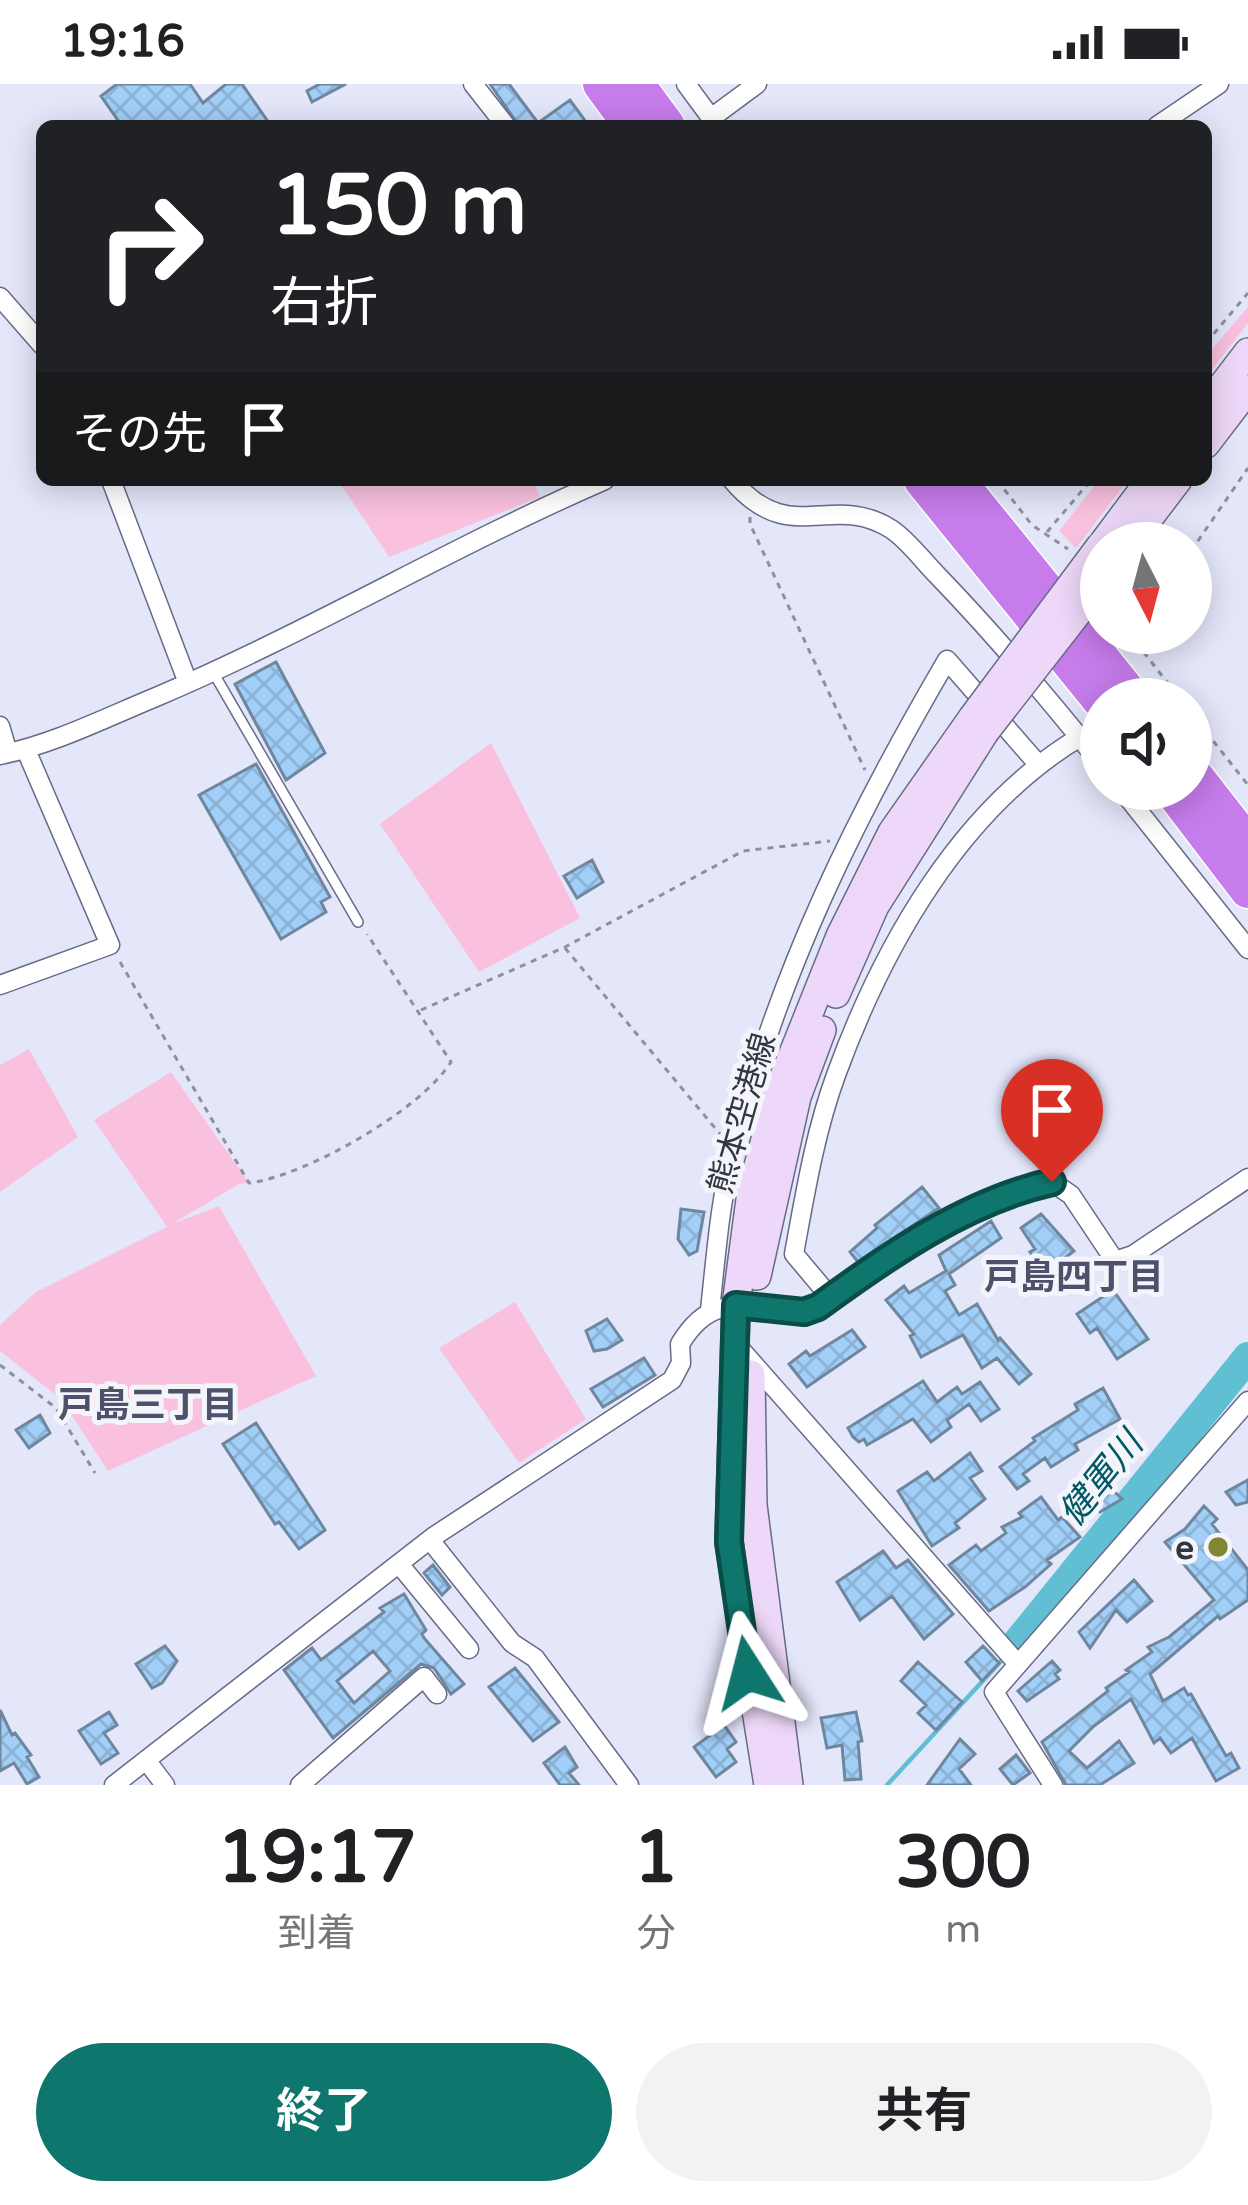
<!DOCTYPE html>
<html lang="ja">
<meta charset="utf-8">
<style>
:root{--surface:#fff;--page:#f2f2f2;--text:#202124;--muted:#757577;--accent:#0f766e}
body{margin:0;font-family:"Varela Round","Noto Sans JP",sans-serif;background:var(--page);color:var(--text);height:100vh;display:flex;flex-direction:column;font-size:45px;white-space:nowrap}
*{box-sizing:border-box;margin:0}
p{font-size:39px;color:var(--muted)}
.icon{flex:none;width:66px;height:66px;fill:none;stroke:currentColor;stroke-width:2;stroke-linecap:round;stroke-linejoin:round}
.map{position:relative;height:1701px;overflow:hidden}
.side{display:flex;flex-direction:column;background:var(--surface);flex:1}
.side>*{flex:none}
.top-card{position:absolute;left:36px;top:36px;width:1176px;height:366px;border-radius:18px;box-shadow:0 6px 30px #0003;background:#202124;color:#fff;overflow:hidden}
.needle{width:78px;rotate:174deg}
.fabs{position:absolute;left:1080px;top:438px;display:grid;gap:24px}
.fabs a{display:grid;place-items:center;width:132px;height:132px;border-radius:50%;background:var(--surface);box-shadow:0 6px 30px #0003;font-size:60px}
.pin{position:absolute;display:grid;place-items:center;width:102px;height:102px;color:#fff;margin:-123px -51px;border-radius:50% 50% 50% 0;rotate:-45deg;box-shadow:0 0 12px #0007}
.pin .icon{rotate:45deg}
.me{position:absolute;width:132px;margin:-66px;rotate:351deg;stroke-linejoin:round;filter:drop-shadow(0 0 9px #0008)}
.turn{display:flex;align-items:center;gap:42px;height:252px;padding:0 36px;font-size:54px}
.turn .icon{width:156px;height:156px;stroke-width:2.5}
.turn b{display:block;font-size:84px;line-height:102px}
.then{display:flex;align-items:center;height:114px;padding:0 36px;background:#0003;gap:24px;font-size:45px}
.eta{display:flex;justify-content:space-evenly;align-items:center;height:204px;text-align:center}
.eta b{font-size:72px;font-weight:700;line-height:84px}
.button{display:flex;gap:24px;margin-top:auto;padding:24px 36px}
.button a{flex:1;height:138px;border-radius:72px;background:var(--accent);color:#fff;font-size:48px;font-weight:700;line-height:138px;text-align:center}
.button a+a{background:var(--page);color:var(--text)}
.status{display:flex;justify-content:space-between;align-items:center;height:84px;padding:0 60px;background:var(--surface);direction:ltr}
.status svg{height:33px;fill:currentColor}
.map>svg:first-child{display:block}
.grass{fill:#fac1de}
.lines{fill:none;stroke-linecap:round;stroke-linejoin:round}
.stream{stroke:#60bfd3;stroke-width:4.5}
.river{stroke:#60bfd3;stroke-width:30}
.building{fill:url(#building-cross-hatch);stroke:#6f879e;stroke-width:3;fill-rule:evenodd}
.lane-casing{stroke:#686b87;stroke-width:12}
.street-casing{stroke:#686b87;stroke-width:21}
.secondary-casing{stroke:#686b87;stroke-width:30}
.highway-casing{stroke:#fff;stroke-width:39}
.path{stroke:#8e90a0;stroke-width:3;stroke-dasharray:6 6;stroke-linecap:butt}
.lane{stroke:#fff;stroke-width:9}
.street{stroke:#fff;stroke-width:18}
.secondary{stroke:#eed8f9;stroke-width:27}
.highway{stroke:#c67ceb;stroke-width:36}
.secondary-bridge-casing{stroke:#686b87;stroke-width:30;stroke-linecap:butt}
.secondary-bridge{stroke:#eed8f9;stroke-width:27}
.route-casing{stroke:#0a4d48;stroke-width:30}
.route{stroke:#0f766e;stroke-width:21}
.poi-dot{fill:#808732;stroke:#f4f4fb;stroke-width:4.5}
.labels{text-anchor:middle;stroke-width:10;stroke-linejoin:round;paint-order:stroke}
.street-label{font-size:33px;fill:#333541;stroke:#f4f4fb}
.poi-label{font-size:33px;font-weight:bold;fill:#333541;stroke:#f4f4fb;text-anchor:end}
.neighbourhood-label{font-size:36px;font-weight:bold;fill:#4e516c;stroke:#f4f4fb}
.water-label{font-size:36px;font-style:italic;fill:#005866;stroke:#f4f4fb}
</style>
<div class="status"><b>19:16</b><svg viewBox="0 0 49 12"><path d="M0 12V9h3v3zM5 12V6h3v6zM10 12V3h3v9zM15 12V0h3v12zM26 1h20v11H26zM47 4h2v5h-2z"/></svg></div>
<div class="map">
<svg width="1248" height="1701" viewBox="0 0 1248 1701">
<defs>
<pattern id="building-cross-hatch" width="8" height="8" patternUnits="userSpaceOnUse" patternTransform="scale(3)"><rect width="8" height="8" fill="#a2cff8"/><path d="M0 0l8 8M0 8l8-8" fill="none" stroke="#8cb2d6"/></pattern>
</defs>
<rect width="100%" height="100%" fill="#e4e6fa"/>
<!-- grass -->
<path class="grass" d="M 1248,223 L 1248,239 L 1206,293 L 1206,272 Z
M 338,396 L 532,396 L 540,413 L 389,473 Z
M 1099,396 L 1128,396 L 1076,464 L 1059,447 Z
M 491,659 L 580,834 L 479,888 L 380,740 Z
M 29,965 L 78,1053 L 0,1108 L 0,981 Z
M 171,988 L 249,1099 L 239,1100 L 172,1140 L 219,1122 L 316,1292 L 108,1387 L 61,1315 L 0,1267 L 0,1241 L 36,1208 L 167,1143 L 94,1036 Z
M 515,1218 L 586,1335 L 519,1379 L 439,1264 Z"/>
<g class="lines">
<!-- stream -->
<path class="stream" d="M 887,1701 L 1002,1576"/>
<!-- river -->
<path class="river" d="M 1013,1564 L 1248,1273"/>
</g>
<!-- building -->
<path class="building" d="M 117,0 L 190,0 L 203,19 L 226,0 L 242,0 L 271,42 L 122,42 L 101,12 Z
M 320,0 L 346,0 L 312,18 L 307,7 Z
M 490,0 L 509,0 L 538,39 L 570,16 L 589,42 L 519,42 Z
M 276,578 L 325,669 L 286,696 L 235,600 Z
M 256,680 L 330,813 L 321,818 L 326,828 L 281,855 L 199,711 Z
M 592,776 L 603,798 L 577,814 L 564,792 Z
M 922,1103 L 939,1124 L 858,1178 L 850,1168 L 877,1144 L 875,1141 Z
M 681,1125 L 704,1128 L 697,1167 L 689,1171 L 678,1155 Z
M 1041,1130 L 1074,1167 L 1045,1189 L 1030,1168 L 1035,1165 L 1021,1144 Z
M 991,1137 L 1001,1154 L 949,1190 L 955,1201 L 945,1207 L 959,1231 L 977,1220 L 998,1256 L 1000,1254 L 1031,1290 L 1019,1300 L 997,1274 L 982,1284 L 963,1251 L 921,1273 L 910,1252 L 914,1250 L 886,1216 L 904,1202 L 909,1209 L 946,1187 L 939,1171 Z
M 1113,1206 L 1148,1255 L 1117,1275 L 1097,1244 L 1090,1249 L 1077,1230 Z
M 607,1235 L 622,1256 L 607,1265 L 594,1267 L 586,1247 Z
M 852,1246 L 865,1263 L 807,1303 L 789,1280 L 806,1267 L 810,1272 Z
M 644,1274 L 655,1291 L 603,1323 L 591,1305 Z
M 923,1297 L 937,1318 L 957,1303 L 962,1310 L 980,1298 L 999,1325 L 981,1337 L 969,1320 L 947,1336 L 951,1343 L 931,1358 L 913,1335 L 867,1361 L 864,1355 L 859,1358 L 853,1353 L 848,1344 Z
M 1103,1304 L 1120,1335 L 1075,1360 L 1078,1366 L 1051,1383 L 1045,1374 L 1023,1390 L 1029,1397 L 1017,1405 L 1000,1383 L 1035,1357 L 1033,1354 L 1078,1326 L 1075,1320 Z
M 40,1331 L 50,1349 L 29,1364 L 16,1346 Z
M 256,1339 L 325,1446 L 299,1465 L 279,1438 L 275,1440 L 223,1360 Z
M 970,1369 L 982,1387 L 970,1394 L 985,1415 L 955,1439 L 959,1444 L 932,1462 L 898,1407 L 927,1388 L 934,1397 Z
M 1102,1396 L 1122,1415 L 1100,1428 L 1084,1409 Z
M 1248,1396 L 1248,1418 L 1236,1421 L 1226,1408 Z
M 1041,1413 L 1058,1436 L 1062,1433 L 1080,1453 L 1047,1476 L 1051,1480 L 1025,1503 L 989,1527 L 949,1481 L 976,1461 L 981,1467 L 1006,1449 L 1002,1443 L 1022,1433 L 1019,1429 Z
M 1204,1422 L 1217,1435 L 1212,1440 L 1248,1486 L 1248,1516 L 1220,1535 L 1218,1532 L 1150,1590 L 1163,1617 L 1184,1604 L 1188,1611 L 1191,1610 L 1226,1672 L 1231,1669 L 1239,1684 L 1216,1697 L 1192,1654 L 1171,1669 L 1160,1654 L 1154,1659 L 1131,1615 L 1094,1642 L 1069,1667 L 1087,1684 L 1119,1657 L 1134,1679 L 1100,1701 L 1066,1701 L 1042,1658 L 1108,1607 L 1106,1604 L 1129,1588 L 1126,1586 L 1152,1568 L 1148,1563 L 1169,1553 L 1214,1516 L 1165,1458 L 1185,1445 Z
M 883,1467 L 896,1484 L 908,1476 L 953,1530 L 924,1555 L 892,1512 L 860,1536 L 837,1498 Z
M 433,1481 L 450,1503 L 442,1511 L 424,1489 Z
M 1134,1496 L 1152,1517 L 1127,1538 L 1116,1526 L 1090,1564 L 1079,1548 Z
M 404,1510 L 426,1546 L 422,1550 L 424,1554 L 464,1600 L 451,1610 L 434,1584 L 421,1580 L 333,1654 L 284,1586 L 312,1564 L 321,1576 L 384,1528 L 380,1524 ZM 373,1567 L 390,1587 L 354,1619 L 337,1597 Z
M 165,1562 L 177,1577 L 162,1599 L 152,1604 L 136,1580 Z
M 983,1562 L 999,1579 L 982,1597 L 966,1578 Z
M 1052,1577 L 1060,1586 L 1055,1590 L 1059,1595 L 1027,1617 L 1018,1607 Z
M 918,1578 L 962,1618 L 936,1646 L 918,1629 L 926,1621 L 901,1597 Z
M 515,1584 L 559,1638 L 533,1657 L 489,1603 Z
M 0,1626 L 12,1651 L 15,1649 L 31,1671 L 27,1673 L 39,1693 L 27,1700 L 14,1679 L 0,1687 Z
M 109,1628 L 117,1641 L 104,1649 L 118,1669 L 101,1680 L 79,1647 Z
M 856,1628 L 862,1657 L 858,1658 L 861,1695 L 845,1696 L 842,1661 L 827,1664 L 821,1634 Z
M 724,1641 L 736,1658 L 727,1665 L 736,1678 L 716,1693 L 694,1663 Z
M 960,1655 L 975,1670 L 959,1685 L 971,1701 L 927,1701 Z
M 565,1663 L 577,1683 L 569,1689 L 579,1701 L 560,1701 L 544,1679 Z
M 1016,1671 L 1030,1689 L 1013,1701 L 1000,1685 Z"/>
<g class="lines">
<defs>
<path id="lane" d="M 213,588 L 358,838"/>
<path id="street" d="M 473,0 L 506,42
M 686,0 L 717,42
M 711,34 L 757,0
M 1157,42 L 1219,0
M 0,213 L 42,261
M 111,396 L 188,599
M 732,396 C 790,465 831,407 891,445 C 908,456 923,477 937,491 C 995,551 1049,615 1101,680
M 0,642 L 8,669
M 0,671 C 54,660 105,634 156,613 C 309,548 453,462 605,396
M 1121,705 L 1248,865
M 0,901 L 110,861 L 26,666
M 831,1214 L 794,1170 C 805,1110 815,1048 836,991 C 883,862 960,725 1080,653
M 710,1226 C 716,1172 720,1115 734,1062 C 781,884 854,735 947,576 L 1037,679
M 735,1259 L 1017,1579
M 430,1456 L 512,1559 L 535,1574 L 629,1701
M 399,1480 L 469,1565
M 146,1676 L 165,1701
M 114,1701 L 433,1453 L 672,1296 L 681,1279 L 680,1260 C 722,1191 763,1243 818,1223 C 886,1172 969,1117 1052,1098 L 1071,1111 L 1115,1177 L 1133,1171 L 1248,1094
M 300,1701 L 424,1593 L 437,1610
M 1053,1701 L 994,1608 L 1248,1317"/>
<path id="secondary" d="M 1206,323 L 1248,268
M 1206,360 L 1248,305
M 1103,459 L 1150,396
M 1130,459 L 1178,396
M 836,910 L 875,822 L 985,648
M 757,1192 L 797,1013 L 822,946
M 751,1290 L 753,1421 L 789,1701
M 768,1701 L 729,1458 L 736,1221 L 751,1108 L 778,1007 L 840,852 L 892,748 L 972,634"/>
<path id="highway" d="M 601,0 L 632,42
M 636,0 L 667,42
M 922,396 L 1101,617
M 957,396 L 1134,615
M 1191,687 L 1248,760
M 1171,705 L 1248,806"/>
</defs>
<!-- lane casing -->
<use href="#lane" class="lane-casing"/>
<!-- street casing -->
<use href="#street" class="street-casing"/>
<!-- secondary casing -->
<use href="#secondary" class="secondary-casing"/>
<!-- highway casing -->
<use href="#highway" class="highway-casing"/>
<!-- path -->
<path class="path" d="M 1206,259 L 1248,209
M 997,396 L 1032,441 L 1068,465
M 750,433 L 750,440 L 865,686
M 1047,448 L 1091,396
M 1191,467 L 1248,384
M 1129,549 L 1180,615
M 1191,629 L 1248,701
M 565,864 L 720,1050
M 120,878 L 249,1099 C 306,1092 421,1026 451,978 L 367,850
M 421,926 L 565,863 L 743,767 L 830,757
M 0,1281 L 56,1324 L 95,1389"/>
<!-- lane -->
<use href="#lane" class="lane"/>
<!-- street -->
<use href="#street" class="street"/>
<!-- secondary -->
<use href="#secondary" class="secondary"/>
<!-- highway -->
<use href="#highway" class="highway"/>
<defs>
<path id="secondary-bridge" d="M 972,634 L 1101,461
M 985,648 L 1101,499"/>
</defs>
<!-- secondary-bridge casing -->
<use href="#secondary-bridge" class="secondary-bridge-casing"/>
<!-- secondary-bridge -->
<use href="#secondary-bridge" class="secondary-bridge"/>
</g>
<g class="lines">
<defs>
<path id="route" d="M 748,1589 L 729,1458 L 736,1221 L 804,1228 L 818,1223 C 889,1171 967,1117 1052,1098"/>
</defs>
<!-- route casing -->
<use href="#route" class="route-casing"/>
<!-- route -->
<use href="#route" class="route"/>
</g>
<!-- markers -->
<circle class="poi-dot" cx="1218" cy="1463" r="12"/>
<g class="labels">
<!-- street labels -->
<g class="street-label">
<text transform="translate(741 1029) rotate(-74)" y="12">熊本空港線</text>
</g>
<!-- poi labels -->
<g class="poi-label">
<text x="1194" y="1475">e</text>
</g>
<!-- neighbourhood labels -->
<g class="neighbourhood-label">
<text x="1074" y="1205">戸島四丁目</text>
<text x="148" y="1333">戸島三丁目</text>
</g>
<!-- water labels -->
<g class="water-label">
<text transform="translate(1100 1394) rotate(-51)" y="13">健軍川</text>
</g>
</g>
</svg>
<div class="fabs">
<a><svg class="needle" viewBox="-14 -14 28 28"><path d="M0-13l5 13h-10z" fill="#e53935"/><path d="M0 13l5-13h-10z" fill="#757577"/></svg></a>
<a><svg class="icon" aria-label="sound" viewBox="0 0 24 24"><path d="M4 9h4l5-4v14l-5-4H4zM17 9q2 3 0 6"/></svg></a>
</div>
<div class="pin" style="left:1052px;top:1098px;background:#d93025"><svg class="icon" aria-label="arrive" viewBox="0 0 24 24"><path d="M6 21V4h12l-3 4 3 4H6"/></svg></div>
<svg class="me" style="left:748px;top:1589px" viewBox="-20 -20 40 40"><path d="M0-17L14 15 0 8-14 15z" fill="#0f766e" stroke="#fff" stroke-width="4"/></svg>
<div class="top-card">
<div class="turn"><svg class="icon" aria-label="right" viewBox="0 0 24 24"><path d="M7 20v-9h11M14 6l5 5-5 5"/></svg><div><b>150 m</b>右折</div></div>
<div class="then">その先<svg class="icon" aria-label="arrive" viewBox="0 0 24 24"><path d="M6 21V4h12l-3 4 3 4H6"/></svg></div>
</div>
</div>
<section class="side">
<div class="eta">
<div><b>19:17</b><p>到着</p></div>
<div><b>1</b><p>分</p></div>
<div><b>300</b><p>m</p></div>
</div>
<div class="button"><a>終了</a><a>共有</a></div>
</section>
